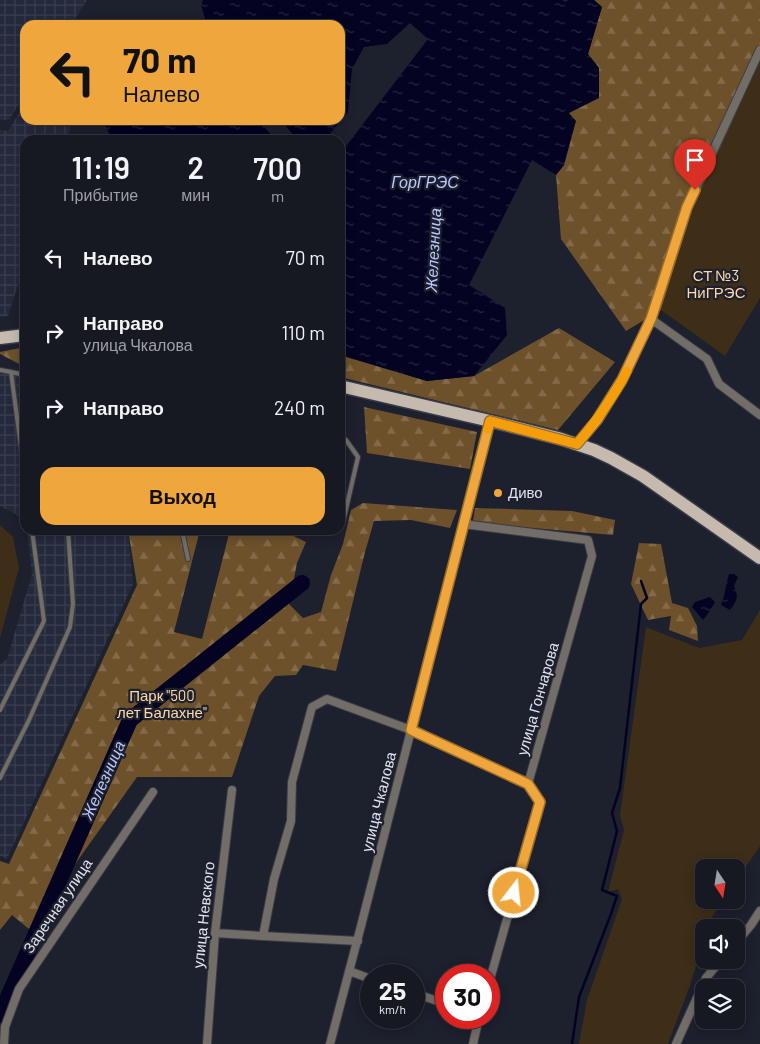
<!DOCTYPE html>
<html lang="ru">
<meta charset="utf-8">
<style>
:root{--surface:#161822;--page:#1f212a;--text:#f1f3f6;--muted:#9ea0a5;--line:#353740;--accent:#efa73d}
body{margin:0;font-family:Barlow,sans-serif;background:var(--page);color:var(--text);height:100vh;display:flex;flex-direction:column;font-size:19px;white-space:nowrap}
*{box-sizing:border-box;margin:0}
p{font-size:16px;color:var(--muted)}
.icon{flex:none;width:28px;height:28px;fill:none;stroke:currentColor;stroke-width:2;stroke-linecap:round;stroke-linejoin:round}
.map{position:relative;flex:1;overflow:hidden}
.side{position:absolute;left:20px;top:135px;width:325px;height:400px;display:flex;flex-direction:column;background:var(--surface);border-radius:15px;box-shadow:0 2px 12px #0003,0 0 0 1px var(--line)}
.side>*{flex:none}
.guide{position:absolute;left:20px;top:20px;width:325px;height:105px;border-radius:15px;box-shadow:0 2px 12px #0003,0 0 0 1px var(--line);background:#efa73d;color:#111;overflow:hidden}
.needle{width:32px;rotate:168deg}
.controls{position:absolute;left:695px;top:859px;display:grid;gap:10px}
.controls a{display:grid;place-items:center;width:50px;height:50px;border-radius:10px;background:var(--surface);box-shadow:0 2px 12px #0003,0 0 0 1px var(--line);font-size:25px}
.speed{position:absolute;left:360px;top:964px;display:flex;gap:10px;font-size:25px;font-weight:700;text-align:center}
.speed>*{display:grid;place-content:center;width:65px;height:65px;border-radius:50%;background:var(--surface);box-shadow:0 2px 12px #0003,0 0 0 1px var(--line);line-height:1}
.speed small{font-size:12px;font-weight:400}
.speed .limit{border:8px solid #d22;background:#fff;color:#111}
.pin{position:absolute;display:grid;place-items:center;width:42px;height:42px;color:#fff;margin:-51px -21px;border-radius:50% 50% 50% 0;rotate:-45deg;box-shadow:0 0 5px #0007}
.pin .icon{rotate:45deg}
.me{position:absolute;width:55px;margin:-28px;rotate:16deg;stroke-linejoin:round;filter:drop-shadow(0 0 4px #0008)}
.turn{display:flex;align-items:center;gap:18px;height:105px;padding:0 20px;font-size:22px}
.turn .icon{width:65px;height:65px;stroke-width:2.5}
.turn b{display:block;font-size:35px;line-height:42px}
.eta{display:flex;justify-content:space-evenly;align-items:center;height:85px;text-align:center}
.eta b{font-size:30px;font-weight:600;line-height:35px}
.action{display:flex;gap:10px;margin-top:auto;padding:10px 20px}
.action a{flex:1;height:58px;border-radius:15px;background:var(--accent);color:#111;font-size:20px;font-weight:600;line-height:58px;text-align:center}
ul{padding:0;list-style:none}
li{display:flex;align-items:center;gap:15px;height:75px;padding:0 20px}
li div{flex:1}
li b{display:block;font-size:19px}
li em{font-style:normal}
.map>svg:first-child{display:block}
.industrial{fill:url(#industrial-grid)}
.forest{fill:url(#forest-firs)}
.garden{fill:#3e2e18}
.water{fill:url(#water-ripples)}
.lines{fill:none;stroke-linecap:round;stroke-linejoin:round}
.stream{stroke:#040322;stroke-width:2.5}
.river{stroke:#040322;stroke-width:16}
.lane-casing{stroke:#393c48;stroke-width:6}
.street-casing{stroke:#393c48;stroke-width:10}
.primary-casing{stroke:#393c48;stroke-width:15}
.lane{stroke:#726d66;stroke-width:4}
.street{stroke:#726d66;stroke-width:8}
.primary{stroke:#c5baad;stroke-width:12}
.route-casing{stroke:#9b6d28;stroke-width:12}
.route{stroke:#efa73d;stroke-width:9}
.slow{stroke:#f59e0b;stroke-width:9}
.poi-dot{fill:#efa73d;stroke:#1d202d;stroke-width:2}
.labels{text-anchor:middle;stroke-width:4.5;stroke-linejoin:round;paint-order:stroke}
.park-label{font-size:15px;fill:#ffd8a7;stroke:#1d202d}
.poi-label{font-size:15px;fill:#e2e5ee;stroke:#1d202d;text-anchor:start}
.street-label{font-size:15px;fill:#e2e5ee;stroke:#1d202d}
.water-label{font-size:16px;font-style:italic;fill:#bbc8fe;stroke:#1d202d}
</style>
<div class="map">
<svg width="760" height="1044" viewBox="0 0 760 1044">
<defs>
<pattern id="industrial-grid" width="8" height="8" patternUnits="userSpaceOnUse" patternTransform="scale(1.25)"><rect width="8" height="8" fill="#24293c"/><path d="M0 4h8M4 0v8" fill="none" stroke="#393e4f"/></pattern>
<pattern id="forest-firs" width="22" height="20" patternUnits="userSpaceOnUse" patternTransform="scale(1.25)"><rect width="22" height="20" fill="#6d512b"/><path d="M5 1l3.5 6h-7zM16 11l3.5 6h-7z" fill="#826a4a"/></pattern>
<pattern id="water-ripples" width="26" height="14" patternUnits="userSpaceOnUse" patternTransform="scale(1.25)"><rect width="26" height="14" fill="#040322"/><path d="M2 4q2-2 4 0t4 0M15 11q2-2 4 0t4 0" fill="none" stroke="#282842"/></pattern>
</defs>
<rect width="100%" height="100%" fill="#1d202d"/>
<!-- industrial -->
<path class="industrial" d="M 0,0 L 87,0 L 71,25 L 25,25 L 25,95 L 9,120 L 0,120 Z
M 25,103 L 25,120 L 73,120 L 67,140 L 25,140 L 25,264 L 8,316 L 0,317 L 0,130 L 8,131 Z
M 0,373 L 25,376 L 25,519 L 0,506 Z
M 27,530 L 128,530 L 133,584 L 7,859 L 0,856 L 0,664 L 7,659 L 32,574 Z"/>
<!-- forest -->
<path class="forest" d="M 594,0 L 760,0 L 760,61 L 693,208 L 661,310 L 626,331 L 561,239 L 556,175 L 564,165 L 569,113 L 599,68 L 588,54 L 602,7 Z
M 559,328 L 615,362 L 558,430 L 340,377 L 340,355 L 427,381 L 474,376 Z
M 25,347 L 25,367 L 0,354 L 0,352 Z
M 364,407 L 477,432 L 470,469 L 367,453 Z
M 363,503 L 457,510 L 450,528 L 411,520 L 374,521 L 365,552 L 336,671 L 303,665 L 296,675 L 275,676 L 259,696 L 232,777 L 137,777 L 29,929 L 12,915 L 0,930 L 0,861 L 9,864 L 137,585 L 128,530 L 200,530 L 174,632 L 202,639 L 230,530 L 281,530 L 306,542 L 297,563 L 289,604 L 303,618 L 321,612 L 331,575 L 343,544 L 351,510 Z
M 475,508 L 572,511 L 615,520 L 613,535 L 510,526 L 473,521 Z
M 639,543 L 661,544 L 672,603 L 688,608 L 697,626 L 698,641 L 669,630 L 671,616 L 648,620 L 631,584 Z"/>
<!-- garden -->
<path class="garden" d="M 760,61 L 760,298 L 725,356 L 661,310 L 693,208 Z
M 0,525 L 13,537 L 19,568 L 0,638 Z
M 760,610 L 760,846 L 736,881 L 736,868 L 704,868 L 704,900 L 723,900 L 712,917 L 708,927 L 704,928 L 704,942 L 689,988 L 668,1044 L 579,1044 L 587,1000 L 622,899 L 618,889 L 608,892 L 624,830 L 620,815 L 646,627 L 699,648 L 742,640 Z"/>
<!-- water -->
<path class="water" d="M 203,0 L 562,0 L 565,2 L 569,0 L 594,0 L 602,7 L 588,54 L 599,68 L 599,98 L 569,113 L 576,121 L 564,165 L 556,175 L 532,160 L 469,285 L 505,308 L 507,335 L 474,376 L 427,381 L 340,355 L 340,154 L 428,39 L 410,23 L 387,44 L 364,47 L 352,69 L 348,112 L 325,140 L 297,140 L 281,120 L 340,120 L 340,25 L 207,25 L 201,5 Z
M 103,120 L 259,120 L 275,140 L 112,140 Z
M 729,574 L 734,574 L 738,577 L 734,586 C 739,597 737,601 730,610 L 721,605 C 725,595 726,584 729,574 Z
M 710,597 L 715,602 L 710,611 L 703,620 L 692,607 L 695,602 Z"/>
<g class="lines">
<!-- stream -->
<path class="stream" d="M 572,1044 L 579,997 L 611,914 L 617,896 L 602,890 L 617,831 L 612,813 L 620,788 L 641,604 L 647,598 L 641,581"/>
<!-- river -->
<path class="river" d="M 0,1015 L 130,720 L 302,583"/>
<defs>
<path id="lane" d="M 0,370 L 11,372 L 25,477
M 11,372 L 25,375
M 340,439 L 346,440 L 358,457 L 343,522 L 340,521
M 182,530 L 188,559
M 0,710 L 44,621 L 32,530
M 0,778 L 29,720 L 70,627 L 73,604 L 68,530"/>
<path id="street" d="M 651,319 L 687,207 L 760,50
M 577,444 L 597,420 L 623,380 L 651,319 L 707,359 L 719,384 L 760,415
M 463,524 L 588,540 L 592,556 L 528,784 L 540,802 L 489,983
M 215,933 L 263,936 L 358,941
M 263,936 L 274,879 L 291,821 L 292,782 L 312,707 L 327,699 L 411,730 L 528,784
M 736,943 L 751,925 L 760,911
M 349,971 L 371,979
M 414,993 L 446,1004
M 4,1044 L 5,1027 L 19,989 L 153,792
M 207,1044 L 215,933 L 232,790
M 330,1044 L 361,926 L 490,421
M 473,1044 L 479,1018
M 676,1044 L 706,978 L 721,960"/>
<path id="primary" d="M 0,338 L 25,335
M 340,386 L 490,421 L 558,438 L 594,450 L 611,458 L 643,476 L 760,558"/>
</defs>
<!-- lane casing -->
<use href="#lane" class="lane-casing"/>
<!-- street casing -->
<use href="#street" class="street-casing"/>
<!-- primary casing -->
<use href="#primary" class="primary-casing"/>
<!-- lane -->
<use href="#lane" class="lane"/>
<!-- street -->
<use href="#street" class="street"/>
<!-- primary -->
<use href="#primary" class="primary"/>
</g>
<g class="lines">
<defs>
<path id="route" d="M 514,893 L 540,802 L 528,784 L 411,730 L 490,421 L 577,444 L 597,420 L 622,380 L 651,319 L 687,207 L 695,190"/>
</defs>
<!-- route casing -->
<use href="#route" class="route-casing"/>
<!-- route -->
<use href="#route" class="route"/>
<!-- slow -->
<path class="slow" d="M 488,429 L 490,421 L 577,444 C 596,421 614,397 627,371"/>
</g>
<!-- markers -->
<circle class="poi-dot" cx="498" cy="493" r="5"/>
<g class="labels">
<!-- park labels -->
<g class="park-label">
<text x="716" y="281">СТ №3<tspan x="716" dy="17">НиГРЭС</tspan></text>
<text x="162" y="701">Парк "500<tspan x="162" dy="17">лет Балахне"</tspan></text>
</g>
<!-- poi labels -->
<g class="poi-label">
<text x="508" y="498">Диво</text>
</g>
<!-- street labels -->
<g class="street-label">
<text transform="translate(538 699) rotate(-74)" y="5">улица Гончарова</text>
<text transform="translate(379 802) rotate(-76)" y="5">улица Чкалова</text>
<text transform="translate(58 906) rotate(-56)" y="5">Заречная улица</text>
<text transform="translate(204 915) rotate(-84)" y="5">улица Невского</text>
</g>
<!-- water labels -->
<g class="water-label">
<text x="425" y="188">ГорГРЭС</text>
<text transform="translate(433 250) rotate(-87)" y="6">Железница</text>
<text transform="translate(103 780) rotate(-66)" y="6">Железница</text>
</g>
</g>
</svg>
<div class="controls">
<a><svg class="needle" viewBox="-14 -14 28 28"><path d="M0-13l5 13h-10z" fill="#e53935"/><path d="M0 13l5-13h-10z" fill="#9ea0a5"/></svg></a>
<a><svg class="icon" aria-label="sound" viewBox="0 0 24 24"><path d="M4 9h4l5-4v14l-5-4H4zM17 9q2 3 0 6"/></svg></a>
<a><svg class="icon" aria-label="layers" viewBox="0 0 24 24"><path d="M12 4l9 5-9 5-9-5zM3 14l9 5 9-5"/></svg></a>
</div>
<div class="speed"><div>25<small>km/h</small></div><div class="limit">30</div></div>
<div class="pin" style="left:695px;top:190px;background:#d93025"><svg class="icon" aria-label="arrive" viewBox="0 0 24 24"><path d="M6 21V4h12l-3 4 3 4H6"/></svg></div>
<svg class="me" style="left:514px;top:893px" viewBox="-20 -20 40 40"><circle r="17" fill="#efa73d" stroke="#fff" stroke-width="3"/><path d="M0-11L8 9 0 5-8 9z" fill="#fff"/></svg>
<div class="guide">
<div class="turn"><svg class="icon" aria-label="left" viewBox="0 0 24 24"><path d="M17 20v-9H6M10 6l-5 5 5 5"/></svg><div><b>70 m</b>Налево</div></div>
</div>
<section class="side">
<div class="eta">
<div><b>11:19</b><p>Прибытие</p></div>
<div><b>2</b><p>мин</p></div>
<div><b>700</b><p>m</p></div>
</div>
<ul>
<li><svg class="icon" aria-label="left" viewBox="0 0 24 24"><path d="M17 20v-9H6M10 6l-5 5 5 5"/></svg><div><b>Налево</b></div><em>70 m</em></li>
<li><svg class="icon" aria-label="right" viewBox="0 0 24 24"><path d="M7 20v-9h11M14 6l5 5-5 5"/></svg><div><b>Направо</b><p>улица Чкалова</p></div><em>110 m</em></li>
<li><svg class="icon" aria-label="right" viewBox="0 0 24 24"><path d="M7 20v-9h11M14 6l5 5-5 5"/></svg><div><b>Направо</b></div><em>240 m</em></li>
</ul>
<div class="action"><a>Выход</a></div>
</section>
</div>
